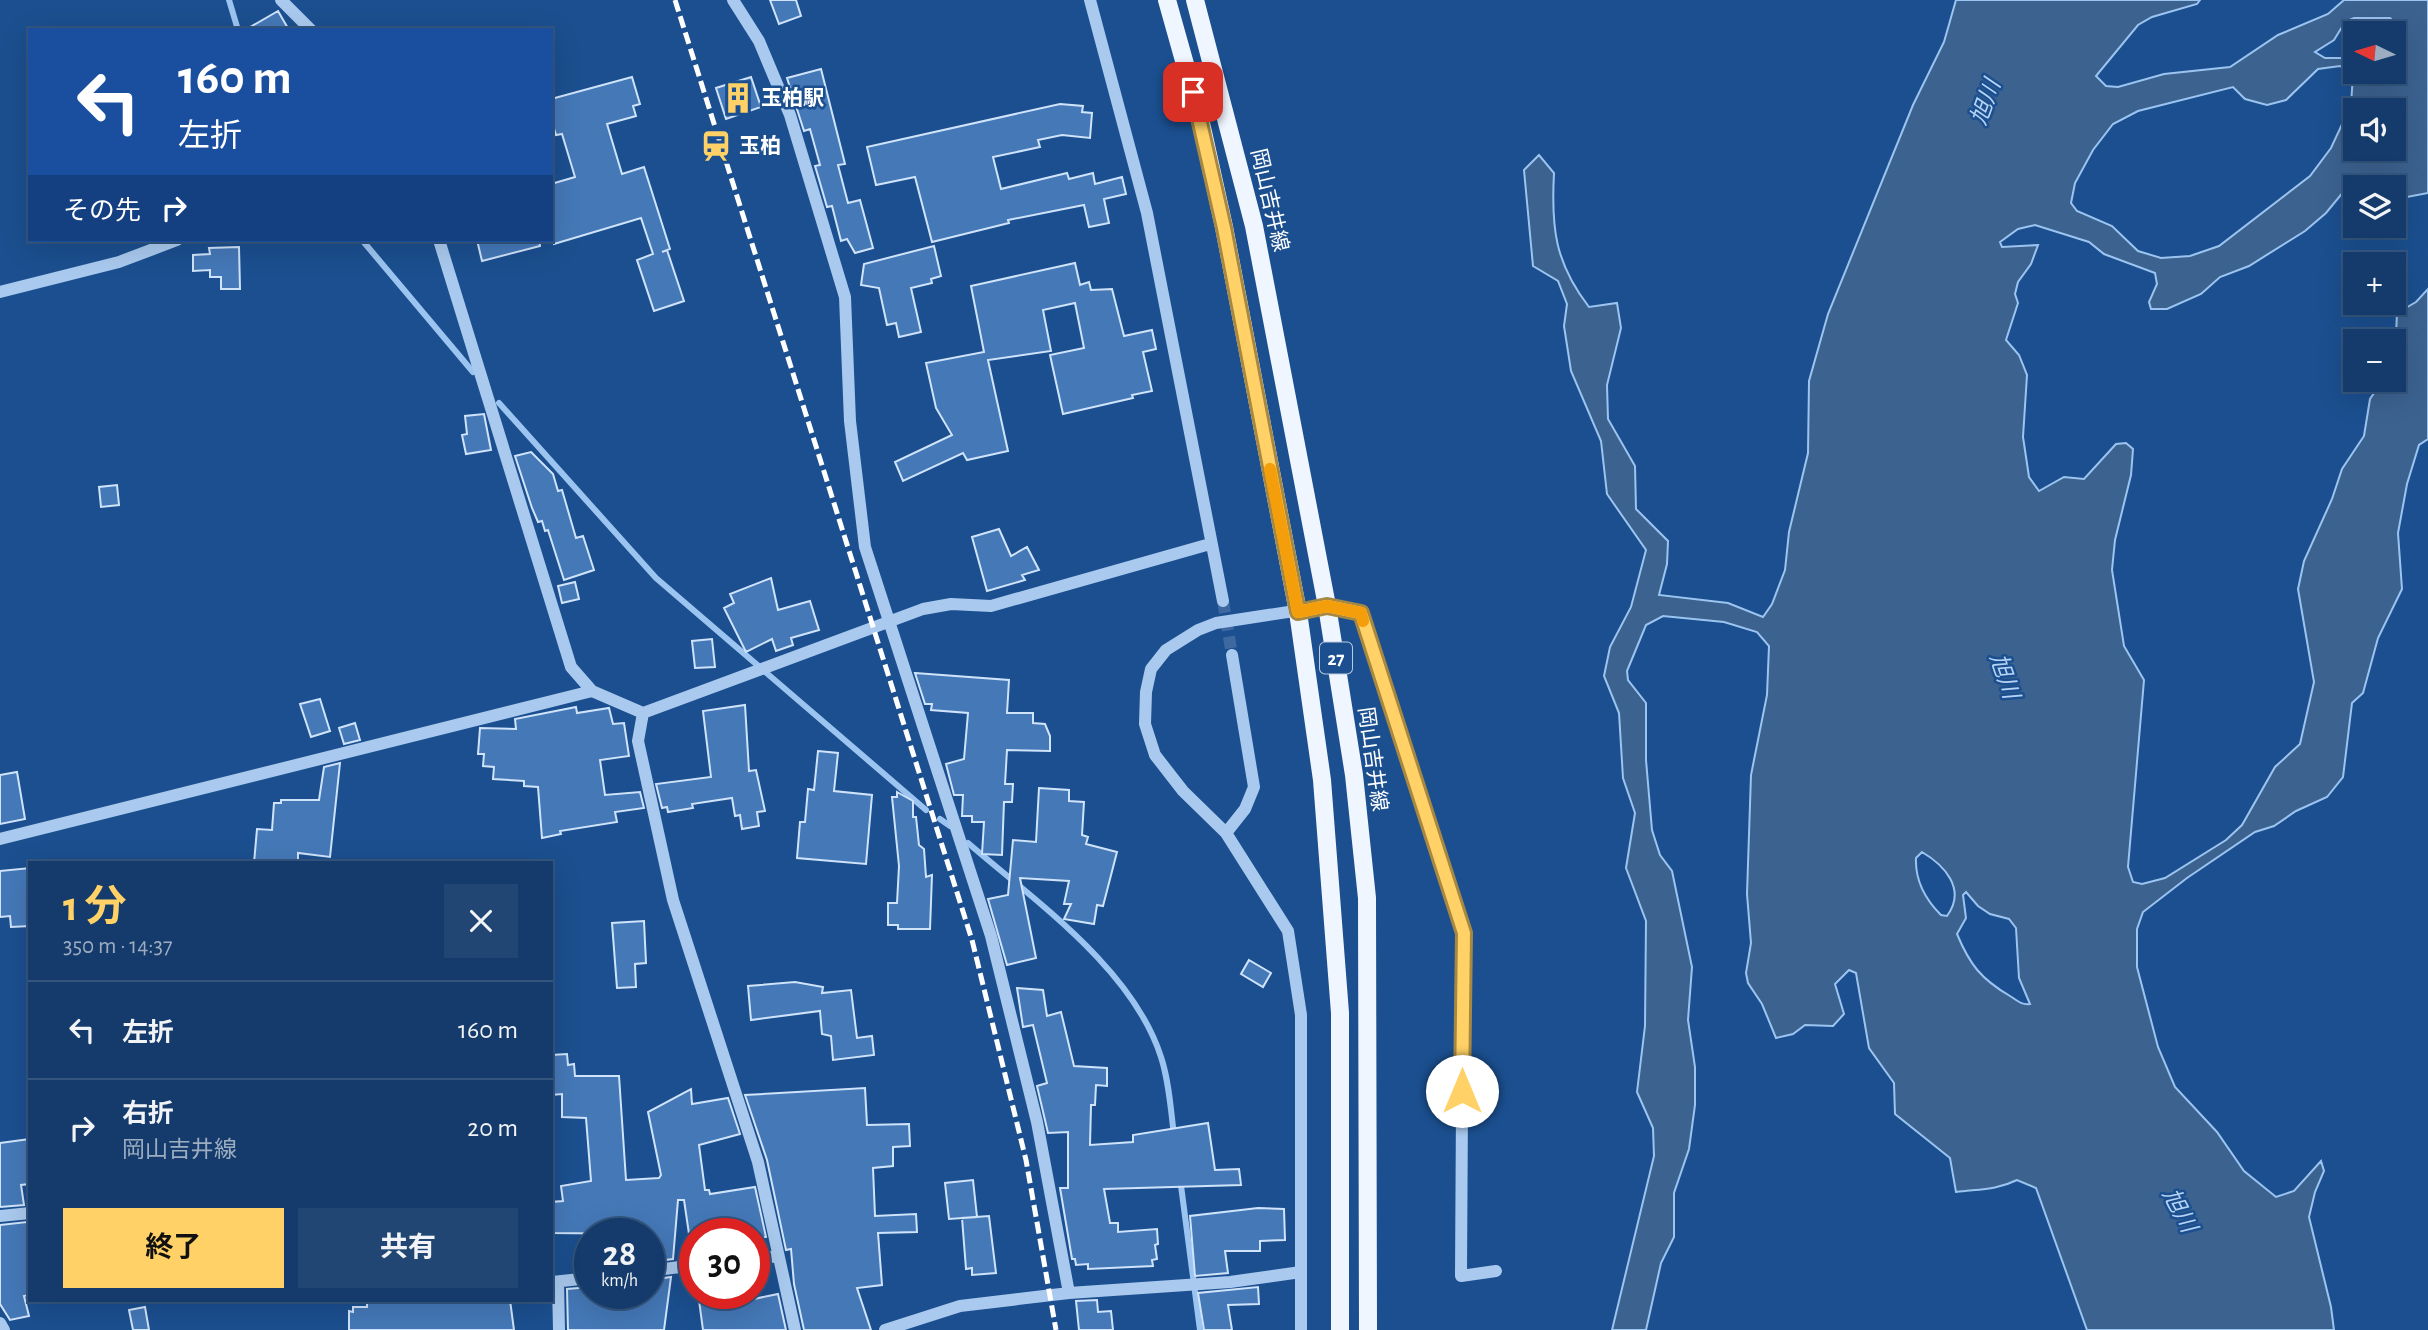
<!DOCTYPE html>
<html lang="ja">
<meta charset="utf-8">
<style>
:root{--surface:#143b6b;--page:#214673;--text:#f1f3f6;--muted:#9dadc1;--line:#33557e;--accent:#ffd166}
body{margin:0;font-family:"Alegreya Sans","Noto Sans JP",sans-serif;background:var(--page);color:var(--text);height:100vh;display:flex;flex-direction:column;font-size:26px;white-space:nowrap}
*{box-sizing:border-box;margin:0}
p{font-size:23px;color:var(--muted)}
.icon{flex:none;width:38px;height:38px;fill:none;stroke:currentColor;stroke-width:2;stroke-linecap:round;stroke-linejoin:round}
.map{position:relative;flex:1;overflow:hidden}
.drawer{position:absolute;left:28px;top:861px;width:525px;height:441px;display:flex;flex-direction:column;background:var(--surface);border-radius:0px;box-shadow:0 7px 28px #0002,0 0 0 2px var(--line)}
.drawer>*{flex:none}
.hud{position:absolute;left:28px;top:28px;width:525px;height:214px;border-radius:0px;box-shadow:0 7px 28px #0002,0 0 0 2px var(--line);background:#1a4fa0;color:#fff;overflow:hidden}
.needle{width:46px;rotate:275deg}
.buttons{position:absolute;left:2343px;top:21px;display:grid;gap:14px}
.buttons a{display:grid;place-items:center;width:63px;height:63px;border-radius:0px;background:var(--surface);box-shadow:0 7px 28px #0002,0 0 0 2px var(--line);font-size:35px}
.speed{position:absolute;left:574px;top:1218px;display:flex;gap:14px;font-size:35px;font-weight:700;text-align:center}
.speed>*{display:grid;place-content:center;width:91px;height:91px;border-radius:50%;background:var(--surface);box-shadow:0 7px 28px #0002,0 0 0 2px var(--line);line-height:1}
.speed small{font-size:18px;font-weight:400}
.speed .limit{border:10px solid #d22;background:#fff;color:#111}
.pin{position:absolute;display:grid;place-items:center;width:60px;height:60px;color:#fff;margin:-30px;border-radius:14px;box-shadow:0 4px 10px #0006}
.me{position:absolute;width:77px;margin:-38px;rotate:0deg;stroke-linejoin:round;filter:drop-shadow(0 0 5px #0008)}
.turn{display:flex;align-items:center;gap:24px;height:147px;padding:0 35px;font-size:32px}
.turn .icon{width:91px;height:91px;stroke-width:2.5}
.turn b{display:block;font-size:49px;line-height:60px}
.then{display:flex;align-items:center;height:66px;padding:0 35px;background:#0003;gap:14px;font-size:26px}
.round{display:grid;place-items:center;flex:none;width:74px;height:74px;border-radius:0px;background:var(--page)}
.overview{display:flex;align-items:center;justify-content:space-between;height:119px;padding:0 35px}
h1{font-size:42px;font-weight:700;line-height:52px;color:var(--accent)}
.cta{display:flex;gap:14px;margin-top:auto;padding:14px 35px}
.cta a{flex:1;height:80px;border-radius:0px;background:var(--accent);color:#111;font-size:28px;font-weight:700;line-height:80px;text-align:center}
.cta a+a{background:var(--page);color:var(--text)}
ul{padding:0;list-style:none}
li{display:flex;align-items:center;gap:21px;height:98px;padding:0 35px;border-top:2px solid var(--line)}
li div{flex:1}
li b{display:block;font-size:26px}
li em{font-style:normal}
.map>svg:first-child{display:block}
.water{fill:#3c6290;stroke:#9cc4f0;stroke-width:2;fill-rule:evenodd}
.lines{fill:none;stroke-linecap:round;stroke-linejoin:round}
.stream{stroke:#9cc4f0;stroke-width:6}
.building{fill:#4478b7;stroke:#cfe3fa;stroke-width:2}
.minor-tunnel{stroke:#3d69a0;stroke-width:12;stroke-dasharray:12 6;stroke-linecap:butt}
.minor{stroke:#a9c9ee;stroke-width:12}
.major{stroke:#f0f6ff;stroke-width:18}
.rail{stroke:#fff;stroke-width:5;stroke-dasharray:12 5;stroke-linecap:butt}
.route-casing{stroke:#a68842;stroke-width:18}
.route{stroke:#ffd166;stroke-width:12}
.slow{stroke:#f59e0b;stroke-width:12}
.labels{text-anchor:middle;stroke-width:5;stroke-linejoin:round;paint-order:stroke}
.shield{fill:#1b4f8f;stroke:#bbcadd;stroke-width:2}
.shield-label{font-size:19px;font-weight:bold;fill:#fff}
.poi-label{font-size:21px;font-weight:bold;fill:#fff;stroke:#1b4f8f;text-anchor:start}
.street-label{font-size:21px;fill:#fff;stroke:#1b4f8f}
.water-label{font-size:23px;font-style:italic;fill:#b5d3f5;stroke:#1b4f8f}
</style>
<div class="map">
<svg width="2428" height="1330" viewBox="0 0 2428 1330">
<rect width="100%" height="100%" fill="#1b4f8f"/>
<!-- water -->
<path class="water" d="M 1956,0 L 2200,0 L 2197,4 L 2152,17 L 2138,25 L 2096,76 L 2106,86 L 2118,87 L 2164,74 L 2230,67 L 2278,35 L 2328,14 L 2344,0 L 2428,0 L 2428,193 L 2407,197 L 2394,190 L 2394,187 L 2358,174 L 2326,213 L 2305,231 L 2249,266 L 2220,277 L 2201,294 L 2167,309 L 2151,309 L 2149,302 L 2157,284 L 2155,273 L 2104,254 L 2089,242 L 2035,225 L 2018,229 L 2000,242 L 2002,247 L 2038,245 L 2031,264 L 2018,282 L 2015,294 L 2018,303 L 2006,340 L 2019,355 L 2027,375 L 2023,437 L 2029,477 L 2039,491 L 2064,477 L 2084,479 L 2116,444 L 2126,443 L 2133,449 L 2131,475 L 2115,540 L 2112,570 L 2124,646 L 2144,680 L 2128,867 L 2133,882 L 2142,884 L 2165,878 L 2226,840 L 2242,825 L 2275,767 L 2300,744 L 2314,682 L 2298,589 L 2304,561 L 2332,499 L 2342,469 L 2364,436 L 2370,399 L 2383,380 L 2394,380 L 2397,313 L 2416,302 L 2428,289 L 2428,439 L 2419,445 L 2407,484 L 2398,533 L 2402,589 L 2378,638 L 2363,693 L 2352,703 L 2343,777 L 2327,797 L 2296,811 L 2274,826 L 2255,832 L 2187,878 L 2143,912 L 2137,929 L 2137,967 L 2158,1047 L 2175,1087 L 2217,1132 L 2244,1171 L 2276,1197 L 2294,1191 L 2321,1161 L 2324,1171 L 2315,1192 L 2309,1217 L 2331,1307 L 2334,1330 L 2087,1330 L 2036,1188 L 2017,1180 C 1997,1190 1979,1189 1956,1192 L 1950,1158 L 1895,1114 L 1894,1083 L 1869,1048 L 1856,973 L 1849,970 L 1835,984 L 1844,1014 L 1833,1026 L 1805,1025 L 1793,1034 L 1776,1038 L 1762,1004 L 1748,983 L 1746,973 L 1751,943 L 1747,894 L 1751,775 L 1767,695 L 1769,646 L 1757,632 L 1724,622 L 1663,616 L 1646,625 L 1627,671 L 1628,680 L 1646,703 L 1646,760 L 1652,830 L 1660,855 L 1672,871 L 1692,967 L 1688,1020 L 1695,1067 L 1695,1105 L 1689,1149 L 1674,1193 L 1674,1237 L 1661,1263 L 1646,1330 L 1612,1330 L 1654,1156 L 1653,1128 L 1637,1092 L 1645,1026 L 1646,921 L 1626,868 L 1635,813 L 1623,778 L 1619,713 L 1604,676 L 1610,647 L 1631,607 L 1646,550 L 1607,494 L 1601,441 L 1571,371 L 1564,326 L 1567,304 L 1558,281 L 1533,266 L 1524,170 L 1539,155 L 1554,173 C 1551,228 1555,263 1589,307 L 1617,303 L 1621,328 L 1607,385 L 1608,419 L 1635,466 L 1636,509 L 1668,541 L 1667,564 L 1659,595 L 1728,603 L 1763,617 L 1772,604 L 1785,570 L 1789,532 L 1808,453 L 1809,381 L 1828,314 L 1913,105 L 1944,42 ZM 2354,18 L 2390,18 L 2396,24 L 2394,72 L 2356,72 L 2355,58 L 2325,58 L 2315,52 L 2334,40 L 2345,22 ZM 2340,66 L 2353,74 L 2351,105 L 2331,148 L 2310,176 L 2219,246 L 2190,256 L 2161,258 L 2138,251 L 2112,226 L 2077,211 L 2071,203 L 2075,183 L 2093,150 L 2113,124 L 2138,111 L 2233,87 L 2245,99 L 2267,105 L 2286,100 L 2318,69 ZM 2356,110 L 2394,110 L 2394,149 L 2356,149 ZM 1922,852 C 1944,865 1967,889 1947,916 L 1941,915 C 1925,899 1915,881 1916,858 ZM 1966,892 L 1978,906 L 1990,914 L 2009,919 L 2016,928 L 2019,978 L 2030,1004 C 2021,1005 2018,1001 2010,996 C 1981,979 1970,965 1957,934 L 1966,918 L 1963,895 Z"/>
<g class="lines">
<!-- stream -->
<path class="stream" d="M 229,0 L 238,30
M 362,240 L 473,372
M 499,403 L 656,578 L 926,810
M 940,819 L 950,826
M 968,843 C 1035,901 1133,969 1161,1057 C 1169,1081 1171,1111 1174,1136
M 1180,1178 L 1200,1330"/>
</g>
<!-- building -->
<path class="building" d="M 770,0 L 796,0 L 801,16 L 779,24 Z
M 278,11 L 289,30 L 245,30 Z
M 821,69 L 845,164 L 838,165 L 848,203 L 860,200 L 873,248 L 855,253 L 847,239 L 841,241 L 832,206 L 827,207 L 818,176 L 815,166 L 820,165 L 810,129 L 804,131 L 787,78 Z
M 632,77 L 640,104 L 633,106 L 636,116 L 607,124 L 622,174 L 644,167 L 670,249 L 662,252 L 667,250 L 684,301 L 654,311 L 637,260 L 653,254 L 641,218 L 554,244 L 551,235 L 551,184 L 575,177 L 562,134 L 556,135 L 551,119 L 551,99 Z
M 751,77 L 761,107 L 726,119 L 716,88 Z
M 1060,104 L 1083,106 L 1082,112 L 1092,113 L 1090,138 L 1062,135 L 1038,140 L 1040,147 L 993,157 L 1001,189 L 1067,173 L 1069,179 L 1093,173 L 1095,184 L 1122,177 L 1126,194 L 1104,199 L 1109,223 L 1089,227 L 1084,205 L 1008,220 L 1009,223 L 932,242 L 915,177 L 876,185 L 867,147 Z
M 477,240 L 539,240 L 540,246 L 482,261 Z
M 934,246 L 941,276 L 931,279 L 932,283 L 911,288 L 921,332 L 899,337 L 896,323 L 887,325 L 879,288 L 861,285 L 864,264 Z
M 239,247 L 240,289 L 221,289 L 221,277 L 210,277 L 210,270 L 193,271 L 193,255 L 210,254 L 209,248 Z
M 1075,263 L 1080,285 L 1089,282 L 1091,290 L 1112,289 L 1124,336 L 1152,330 L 1156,349 L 1143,352 L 1152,391 L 1132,395 L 1133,398 L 1063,414 L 1050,355 L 1084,348 L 1075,303 L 1043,310 L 1051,351 L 988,360 L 1008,451 L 967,460 L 963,453 L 903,481 L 895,462 L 952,435 L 936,408 L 926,363 L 984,352 L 971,286 Z
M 484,414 L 491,450 L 466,454 L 462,435 L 467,434 L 465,416 Z
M 531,452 L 553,474 L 558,491 L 562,490 L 576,538 L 583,536 L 594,570 L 564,580 L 548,530 L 545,531 L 542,521 L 538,522 L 532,508 L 515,456 Z
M 117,485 L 119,505 L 101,507 L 99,487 Z
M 999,529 L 1011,556 L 1027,547 L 1039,570 L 1022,575 L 1025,580 L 987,591 L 972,537 Z
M 771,578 L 778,610 L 810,601 L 819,630 L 791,638 L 793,645 L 776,651 L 772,639 L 746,652 L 724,608 L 734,603 L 730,594 Z
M 575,582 L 579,599 L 562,603 L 558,586 Z
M 712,639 L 715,667 L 695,668 L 692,641 Z
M 915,673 L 1009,680 L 1007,713 L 1033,713 L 1033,723 L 1045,724 L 1050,736 L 1050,751 L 1007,750 L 1005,784 L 1013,784 L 1012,802 L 1004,802 L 1002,855 L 982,854 L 984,822 L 972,822 L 972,816 L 962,816 L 963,795 L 954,795 L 946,764 L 964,759 L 968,713 L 931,710 L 932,704 L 925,704 Z
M 320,699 L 330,731 L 311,737 L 300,704 Z
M 745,705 L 749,771 L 756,770 L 765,811 L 757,812 L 759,826 L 742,829 L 740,815 L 735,816 L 732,798 L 692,804 L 693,808 L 668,812 L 667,807 L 662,808 L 656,784 L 711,777 L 703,711 Z
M 576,707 L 577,713 L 609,708 L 613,724 L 624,723 L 629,756 L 600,760 L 605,795 L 640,792 L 644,808 L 615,812 L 617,822 L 560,831 L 561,834 L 542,838 L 538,787 L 524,786 L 524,781 L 493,779 L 494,767 L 483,766 L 484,754 L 478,754 L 480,728 L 516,729 L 515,719 Z
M 355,723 L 360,740 L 344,744 L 339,728 Z
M 818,751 L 838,753 L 834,791 L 872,795 L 866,864 L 797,858 L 800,822 L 805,822 L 808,789 L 814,790 Z
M 340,763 L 330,857 L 298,853 L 298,863 L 254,863 L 257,829 L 272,830 L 274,803 L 281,803 L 281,800 L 319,800 L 324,767 Z
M 17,772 L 25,819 L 0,824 L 0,775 Z
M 1039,788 L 1069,790 L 1069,801 L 1084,802 L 1082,835 L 1088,837 L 1086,844 L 1117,852 L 1103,906 L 1097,905 L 1094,924 L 1064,919 L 1071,904 L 1064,904 L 1069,881 L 1020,878 L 1036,958 L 1007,965 L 988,899 L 1008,895 L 1013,840 L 1036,842 Z
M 897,792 L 913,801 L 913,817 L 916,817 L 919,845 L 924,849 L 926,877 L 932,875 L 930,929 L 898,929 L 898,925 L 888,925 L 888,903 L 897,903 L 899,866 L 892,797 L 897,797 Z
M 30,868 L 30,926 L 11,927 L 10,916 L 0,917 L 0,871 Z
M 644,921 L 646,963 L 635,964 L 636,987 L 617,988 L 612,923 Z
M 1249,960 L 1271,973 L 1263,987 L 1241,974 Z
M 795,982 L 823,987 L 822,993 L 851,990 L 857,1038 L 872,1036 L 874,1055 L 833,1060 L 831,1036 L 822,1034 L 820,1011 L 751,1020 L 748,986 Z
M 1017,988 L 1043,990 L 1047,1016 L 1061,1012 L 1074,1066 L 1107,1068 L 1107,1086 L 1096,1085 L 1095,1105 L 1091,1105 L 1090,1145 L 1133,1142 L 1133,1135 L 1208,1123 L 1215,1170 L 1239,1169 L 1241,1185 L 1104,1189 L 1110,1223 L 1118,1223 L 1118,1232 L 1157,1229 L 1158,1244 L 1155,1245 L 1157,1259 L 1152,1260 L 1153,1266 L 1088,1269 L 1088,1264 L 1076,1265 L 1075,1259 L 1072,1259 L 1060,1188 L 1068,1188 L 1068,1132 L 1048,1133 L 1037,1086 L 1047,1083 L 1033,1025 L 1023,1027 Z
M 567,1054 L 568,1065 L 574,1064 L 575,1076 L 619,1076 L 626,1180 L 659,1178 L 661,1175 L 648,1112 L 691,1089 L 692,1104 L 728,1098 L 740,1134 L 699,1145 L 705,1190 L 709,1190 L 710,1194 L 755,1187 L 766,1237 L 754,1239 L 754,1234 L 689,1234 L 684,1200 L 678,1200 L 673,1259 L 649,1262 L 649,1234 L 551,1233 L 551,1202 L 563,1201 L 561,1186 L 591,1181 L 586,1118 L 562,1117 L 562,1094 L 551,1095 L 551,1055 Z
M 865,1088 L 867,1125 L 909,1124 L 910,1146 L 893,1147 L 893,1166 L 873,1168 L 875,1216 L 916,1214 L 917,1232 L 878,1233 L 882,1285 L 857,1288 L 871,1330 L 804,1330 L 794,1284 L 791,1249 L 786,1250 L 767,1160 L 745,1095 Z
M 30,1139 L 30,1184 L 21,1185 L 24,1205 L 0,1207 L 0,1143 Z
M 973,1180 L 977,1217 L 949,1219 L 945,1183 Z
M 1258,1208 L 1284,1209 L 1285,1240 L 1260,1241 L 1260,1251 L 1225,1251 L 1228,1273 L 1195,1276 L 1190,1216 Z
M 989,1216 L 996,1273 L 972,1275 L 972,1268 L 966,1269 L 962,1218 Z
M 27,1222 L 30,1224 L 30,1295 L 24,1296 L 29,1316 L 10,1320 L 0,1304 L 0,1225 Z
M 671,1277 L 664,1330 L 568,1330 L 567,1289 L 590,1287 L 590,1293 L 649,1293 L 649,1280 Z
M 1258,1287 L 1259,1304 L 1228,1305 L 1232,1330 L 1204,1330 L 1198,1293 Z
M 698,1293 L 738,1293 L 739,1302 L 778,1294 L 786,1330 L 703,1330 Z
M 367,1300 L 510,1300 L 514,1330 L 349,1330 L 349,1311 L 353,1312 L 353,1307 L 367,1307 Z
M 1097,1300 L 1098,1312 L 1111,1311 L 1113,1330 L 1079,1330 L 1076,1301 Z
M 145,1307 L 149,1330 L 133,1330 L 129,1310 Z"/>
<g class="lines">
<!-- minor-tunnel -->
<path class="minor-tunnel" d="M 1223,601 L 1232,655"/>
<!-- minor -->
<path class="minor" d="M 281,0 L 311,30
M 733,0 L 759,41 L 790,115 L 845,297 L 850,421 L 865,547 L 991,936 L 1037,1122 L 1069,1293
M 1090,0 L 1147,213 L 1223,601
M 439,240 L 571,667 L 592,691 L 643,713 L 923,609 L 951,604 L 991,606 L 1210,544
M 0,292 L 119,262 L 177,240
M 643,713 L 638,741 L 673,900 L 758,1162 L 795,1330
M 1226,833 L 1245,809 L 1254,787 L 1232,655
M 0,839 L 592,691
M 0,1216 L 30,1213
M 754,1259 L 778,1256
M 649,1271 L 695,1265
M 552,1282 L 590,1278
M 558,1282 L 559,1330
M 0,1323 L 4,1330
M 885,1330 L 960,1306 L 1069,1293 L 1230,1282 L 1301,1272
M 1301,1330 L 1301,1015 L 1288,931 L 1226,833 L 1183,791 L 1155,755 L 1145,724 L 1146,692 L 1151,669 L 1166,650 L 1198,630 L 1216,623 L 1327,606 L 1361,613 L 1463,933 L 1461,1276 L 1496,1271"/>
<!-- major -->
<path class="major" d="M 1167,0 L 1199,114 L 1224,227 L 1298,612 L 1322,780 L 1340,1013 L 1340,1330
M 1195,0 L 1254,226 L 1327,606 L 1354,775 L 1367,898 L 1368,1330"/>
<!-- rail -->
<path class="rail" d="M 675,0 L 972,940 L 1026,1160 L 1056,1330"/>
</g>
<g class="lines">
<defs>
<path id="route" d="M 1193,92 L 1224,228 L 1298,612 L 1327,606 L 1361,613 L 1464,933 L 1462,1091"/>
</defs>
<!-- route casing -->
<use href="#route" class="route-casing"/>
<!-- route -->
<use href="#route" class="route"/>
<!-- slow -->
<path class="slow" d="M 1270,469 L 1298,612 L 1327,606 L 1361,613 L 1363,621"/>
</g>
<!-- icons -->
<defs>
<symbol id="building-bare" viewBox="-9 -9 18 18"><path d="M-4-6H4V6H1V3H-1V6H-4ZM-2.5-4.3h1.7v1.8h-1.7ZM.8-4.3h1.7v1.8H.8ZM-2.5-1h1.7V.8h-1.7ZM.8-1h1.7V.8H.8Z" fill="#ffd166" stroke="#1b4f8f" stroke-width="2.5" paint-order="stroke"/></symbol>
<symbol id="station-bare" viewBox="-9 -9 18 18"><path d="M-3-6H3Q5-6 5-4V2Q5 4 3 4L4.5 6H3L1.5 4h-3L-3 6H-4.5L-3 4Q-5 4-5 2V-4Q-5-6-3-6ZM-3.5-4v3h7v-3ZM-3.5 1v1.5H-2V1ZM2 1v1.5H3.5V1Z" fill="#ffd166" stroke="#1b4f8f" stroke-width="2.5" paint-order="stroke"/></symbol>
</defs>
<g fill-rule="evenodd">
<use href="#building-bare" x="716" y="76" width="44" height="44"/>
<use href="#station-bare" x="694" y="124" width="44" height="44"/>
</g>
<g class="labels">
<!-- shield labels -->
<rect class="shield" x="1320" y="642.5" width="32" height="31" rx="5"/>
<g class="shield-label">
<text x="1336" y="665">27</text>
</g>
<!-- poi labels -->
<g class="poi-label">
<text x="761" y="105">玉柏駅</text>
<text x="739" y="153">玉柏</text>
</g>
<!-- street labels -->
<g class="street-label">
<text transform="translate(1270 200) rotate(77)" y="7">岡山吉井線</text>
<text transform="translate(1373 759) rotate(82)" y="7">岡山吉井線</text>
</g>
<!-- water labels -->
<g class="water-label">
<text transform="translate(1985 102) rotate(-70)" y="8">旭川</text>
<text transform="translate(2005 676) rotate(71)" y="8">旭川</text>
<text transform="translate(2180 1210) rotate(62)" y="8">旭川</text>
</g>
</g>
</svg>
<div class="buttons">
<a><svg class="needle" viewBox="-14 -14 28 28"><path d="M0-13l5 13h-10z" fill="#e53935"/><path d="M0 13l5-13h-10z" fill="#9dadc1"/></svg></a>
<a><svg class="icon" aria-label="sound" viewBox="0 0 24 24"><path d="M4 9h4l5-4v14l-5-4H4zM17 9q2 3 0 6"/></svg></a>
<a><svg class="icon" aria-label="layers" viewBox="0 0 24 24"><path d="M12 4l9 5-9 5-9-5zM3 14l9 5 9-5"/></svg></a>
<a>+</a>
<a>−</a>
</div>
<div class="speed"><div>28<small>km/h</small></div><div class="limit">30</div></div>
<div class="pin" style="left:1193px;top:92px;background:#d93025"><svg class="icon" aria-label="arrive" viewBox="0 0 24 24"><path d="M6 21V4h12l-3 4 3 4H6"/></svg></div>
<svg class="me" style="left:1462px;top:1091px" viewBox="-20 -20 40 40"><circle r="19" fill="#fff"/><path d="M0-13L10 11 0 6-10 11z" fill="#ffd166"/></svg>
<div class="hud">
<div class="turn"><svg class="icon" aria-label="left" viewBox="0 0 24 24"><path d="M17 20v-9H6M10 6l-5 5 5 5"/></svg><div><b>160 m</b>左折</div></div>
<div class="then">その先<svg class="icon" aria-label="right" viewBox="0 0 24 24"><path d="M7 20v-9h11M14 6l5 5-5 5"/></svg></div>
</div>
<section class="drawer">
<div class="overview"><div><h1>1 分</h1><p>350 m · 14:37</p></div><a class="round"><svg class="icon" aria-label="close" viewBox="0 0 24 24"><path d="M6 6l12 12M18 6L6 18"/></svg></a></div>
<ul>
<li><svg class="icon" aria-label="left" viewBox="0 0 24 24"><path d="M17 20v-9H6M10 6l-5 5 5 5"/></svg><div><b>左折</b></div><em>160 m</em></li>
<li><svg class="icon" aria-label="right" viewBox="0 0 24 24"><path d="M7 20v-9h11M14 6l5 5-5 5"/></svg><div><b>右折</b><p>岡山吉井線</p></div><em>20 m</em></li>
</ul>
<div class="cta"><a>終了</a><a>共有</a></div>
</section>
</div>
